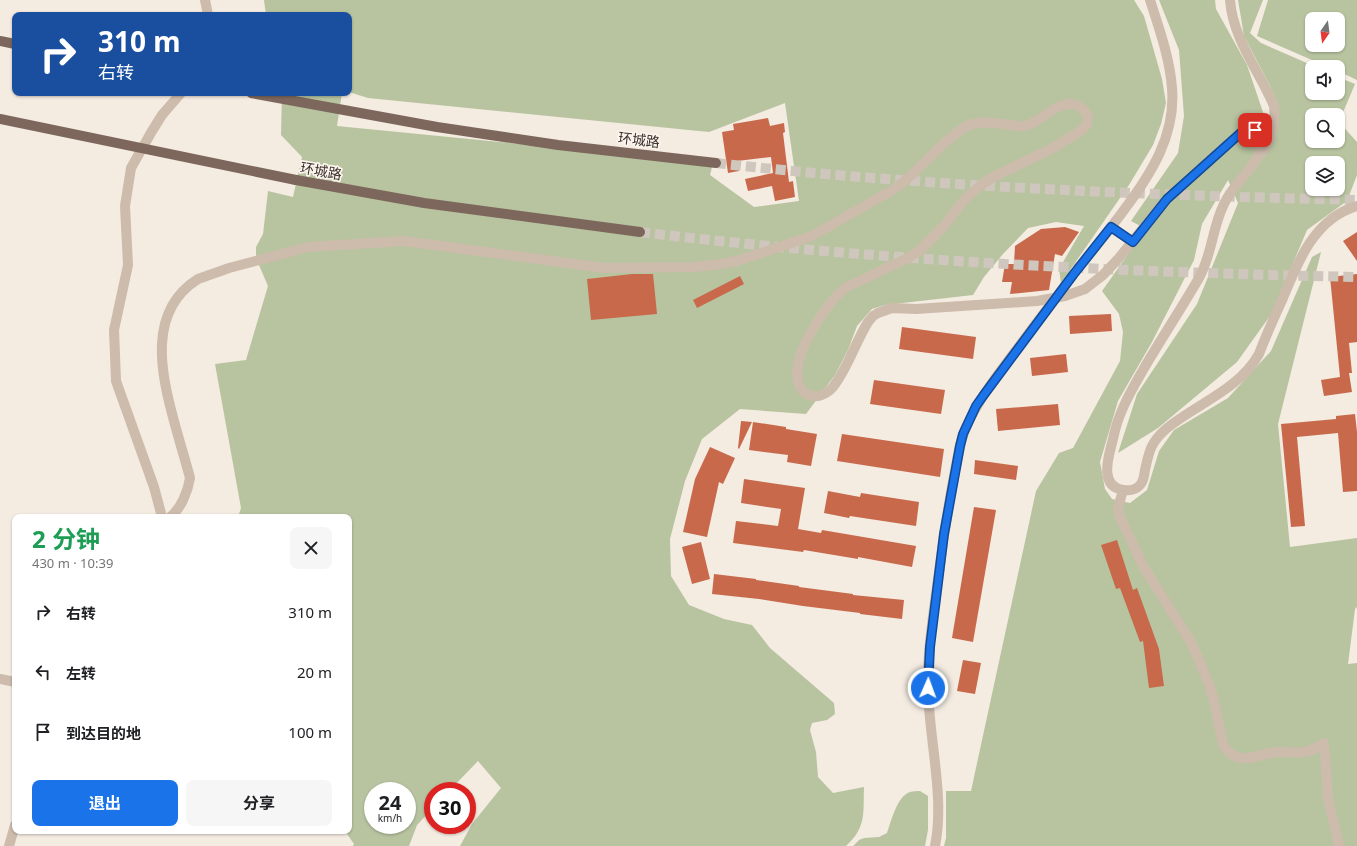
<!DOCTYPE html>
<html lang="zh">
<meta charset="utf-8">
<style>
:root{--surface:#fff;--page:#f6f6f6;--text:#202124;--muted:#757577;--accent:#1a73e8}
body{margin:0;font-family:"Noto Sans","Noto Sans SC",sans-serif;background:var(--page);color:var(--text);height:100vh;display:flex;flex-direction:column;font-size:15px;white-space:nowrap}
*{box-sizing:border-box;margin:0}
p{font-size:13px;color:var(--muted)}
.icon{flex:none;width:22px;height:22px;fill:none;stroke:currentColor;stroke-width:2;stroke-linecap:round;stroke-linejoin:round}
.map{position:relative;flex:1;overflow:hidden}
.details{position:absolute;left:12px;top:514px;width:340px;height:320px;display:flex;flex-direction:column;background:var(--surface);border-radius:8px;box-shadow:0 1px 3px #0004}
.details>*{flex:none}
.banner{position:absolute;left:12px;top:12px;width:340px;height:84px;border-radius:8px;box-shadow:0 1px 3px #0004;background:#1a4fa0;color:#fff;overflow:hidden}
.needle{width:26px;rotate:194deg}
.tools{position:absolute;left:1305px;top:12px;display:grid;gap:8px}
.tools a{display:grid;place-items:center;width:40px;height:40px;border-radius:8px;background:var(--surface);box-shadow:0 1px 3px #0004;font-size:20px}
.speed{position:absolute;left:364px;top:782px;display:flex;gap:8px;font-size:20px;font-weight:700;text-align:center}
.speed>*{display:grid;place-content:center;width:52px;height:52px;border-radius:50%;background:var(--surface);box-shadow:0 1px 3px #0004;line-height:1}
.speed small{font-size:10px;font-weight:400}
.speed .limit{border:6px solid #d22;background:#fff;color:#111}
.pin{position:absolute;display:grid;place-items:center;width:34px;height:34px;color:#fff;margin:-17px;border-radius:8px;box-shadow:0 2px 6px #0006}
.me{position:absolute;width:44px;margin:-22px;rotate:2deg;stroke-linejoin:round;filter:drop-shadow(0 0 3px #0008)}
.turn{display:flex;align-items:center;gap:14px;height:84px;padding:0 20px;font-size:18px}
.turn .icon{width:52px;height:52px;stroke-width:2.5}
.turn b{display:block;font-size:28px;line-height:34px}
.round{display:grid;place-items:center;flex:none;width:42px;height:42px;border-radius:8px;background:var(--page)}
.head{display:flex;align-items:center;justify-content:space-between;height:68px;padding:0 20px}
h1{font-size:24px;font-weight:700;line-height:30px;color:#1e9e55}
.button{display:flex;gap:8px;margin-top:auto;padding:8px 20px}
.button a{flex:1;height:46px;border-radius:8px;background:var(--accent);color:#fff;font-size:16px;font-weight:700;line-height:46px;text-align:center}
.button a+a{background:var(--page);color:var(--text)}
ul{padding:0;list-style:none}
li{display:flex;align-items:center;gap:12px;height:60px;padding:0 20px}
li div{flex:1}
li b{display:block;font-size:15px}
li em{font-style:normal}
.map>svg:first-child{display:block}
.green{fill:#b8c4a0;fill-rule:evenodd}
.building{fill:#c8694b}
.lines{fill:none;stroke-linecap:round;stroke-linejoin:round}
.primary-tunnel{stroke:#cfc6bd;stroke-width:10;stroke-dasharray:10 5;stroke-linecap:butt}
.minor{stroke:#cdbbac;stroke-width:10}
.primary{stroke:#7d675c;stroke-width:10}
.minor-bridge{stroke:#cdbbac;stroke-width:10}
.primary-bridge{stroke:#7d675c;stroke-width:10}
.route-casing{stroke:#114b97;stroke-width:10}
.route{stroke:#1a73e8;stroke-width:7}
.labels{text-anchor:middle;stroke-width:3.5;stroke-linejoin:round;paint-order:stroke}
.street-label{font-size:14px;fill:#3b302b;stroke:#fbf5ee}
</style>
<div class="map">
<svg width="1357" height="846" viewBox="0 0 1357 846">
<rect width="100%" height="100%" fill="#f4ebe1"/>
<!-- green -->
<path class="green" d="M 264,0 L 1134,0 L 1144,16 L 1162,79 L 1166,103 L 1161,124 L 1153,145 L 1129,185 L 1061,283 L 1059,269 L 1084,226 L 1056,222 L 1028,228 L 1003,254 L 984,277 L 973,295 L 885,305 L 872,309 L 857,326 L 848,350 L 835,375 L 806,414 L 740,409 L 702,439 L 685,481 L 670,539 L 671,576 L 689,605 L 724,619 L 752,625 L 770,648 L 834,703 L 835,714 L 827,720 L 812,723 L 810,730 L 816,752 L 818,777 L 833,793 L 864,787 C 863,812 867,827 846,846 L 460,846 L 472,824 L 501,788 L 478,761 L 449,791 L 433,791 L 433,808 L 417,825 L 409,846 L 353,846 L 354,844 L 345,831 L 349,831 L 349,517 L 238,517 L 241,508 L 215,364 L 246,360 L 268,286 L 256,258 L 256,247 L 263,234 L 268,191 L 293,197 L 302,157 L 281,135 L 282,93 L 342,93 L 337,126 L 713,163 L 710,175 L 754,207 L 799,201 L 785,103 L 709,132 L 368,98 L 349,92 L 349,15 L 266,15 ZM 373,791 L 407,791 L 407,825 L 373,825 Z
M 1159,0 L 1215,0 L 1216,9 L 1247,65 L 1266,121 L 1278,104 L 1270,86 L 1244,36 L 1238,0 L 1263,0 L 1250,33 L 1261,43 L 1316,67 L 1312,67 L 1312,93 L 1338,93 L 1338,77 L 1355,84 L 1339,122 L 1357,142 L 1357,175 L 1347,201 L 1307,230 L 1272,313 L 1237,362 L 1158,428 L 1118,453 L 1137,394 L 1197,304 L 1238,203 L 1228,180 L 1202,224 L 1194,260 L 1152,342 L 1118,401 L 1100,462 L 1105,489 L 1112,499 L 1130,503 L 1147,490 L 1159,451 L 1174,430 L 1228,398 L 1271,351 L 1312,257 L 1321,252 L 1278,424 L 1290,547 L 1357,538 L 1357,607 L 1355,609 L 1348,664 L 1357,663 L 1357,846 L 944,846 L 946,838 L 946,791 L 971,791 L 1036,491 L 1059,453 L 1073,448 L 1120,361 L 1123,332 L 1119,314 L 1102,291 L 1146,229 L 1131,221 L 1178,153 L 1184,116 L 1179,50 ZM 1312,115 L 1338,115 L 1338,141 L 1312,141 ZM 1312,163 L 1338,163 L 1338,189 L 1312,189 Z
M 1268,0 L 1357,0 L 1357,80 L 1338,71 L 1338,67 L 1328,67 L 1257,36 ZM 1312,19 L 1338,19 L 1338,45 L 1312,45 Z
M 920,791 L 928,796 L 928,830 L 925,846 L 853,846 L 859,840 L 864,838 L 879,837 L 887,833 C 891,822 897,796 910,792 C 913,791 917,791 920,791 Z"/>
<!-- building -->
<path class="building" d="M 768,118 L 770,126 L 784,123 L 785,132 L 783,133 L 789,182 L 793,181 L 795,197 L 775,201 L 772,186 L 748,191 L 745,179 L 773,173 L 771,157 L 737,161 L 739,171 L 728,173 L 722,132 L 734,130 L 733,124 Z
M 1065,227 L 1079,232 L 1062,256 L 1055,254 L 1049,290 L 1010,294 L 1012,282 L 1002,282 L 1005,264 L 1014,264 L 1015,246 L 1041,229 Z
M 1357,232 L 1357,261 L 1343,241 Z
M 632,274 L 653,274 L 657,314 L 591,320 L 587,279 Z
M 1357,274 L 1357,342 L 1349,343 L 1352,373 L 1349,373 L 1352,392 L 1324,396 L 1321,380 L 1340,377 L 1330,277 Z
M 740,276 L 744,284 L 697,308 L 693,300 Z
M 1111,314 L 1112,331 L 1070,334 L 1069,316 Z
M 902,327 L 976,337 L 973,359 L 899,349 Z
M 1066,354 L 1068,372 L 1032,376 L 1030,358 Z
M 874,380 L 945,390 L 941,414 L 870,404 Z
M 1058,404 L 1060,425 L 998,431 L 996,409 Z
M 1355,414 L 1357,432 L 1357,491 L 1343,492 L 1338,433 L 1297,437 L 1305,526 L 1291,527 L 1281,424 L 1336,419 L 1336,416 Z
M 741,421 L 752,422 L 739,449 L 738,448 Z
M 753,422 L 786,427 L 786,429 L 817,434 L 811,466 L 787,462 L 788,455 L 749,450 Z
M 842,434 L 944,449 L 940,477 L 837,461 Z
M 710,447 L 735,458 L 723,484 L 719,482 L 707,537 L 683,532 L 695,479 Z
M 975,460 L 1018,466 L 1016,480 L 974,474 Z
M 744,479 L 805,488 L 798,529 L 821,533 L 822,530 L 916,546 L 912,567 L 858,557 L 858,559 L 804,550 L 803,552 L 733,543 L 736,521 L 778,526 L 781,509 L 741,503 Z
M 828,491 L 860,497 L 861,493 L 919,502 L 916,526 L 850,516 L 849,518 L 824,513 Z
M 974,507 L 996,510 L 973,642 L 952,638 Z
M 1117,540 L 1133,590 L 1137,588 L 1159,649 L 1164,686 L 1149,688 L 1143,641 L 1140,642 L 1120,588 L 1116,589 L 1101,545 Z
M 701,542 L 710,579 L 692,584 L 682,547 Z
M 714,574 L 756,579 L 756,580 L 799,586 L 799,587 L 853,594 L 853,595 L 904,600 L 902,619 L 860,614 L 860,613 L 803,606 L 759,599 L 712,594 Z
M 963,660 L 981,663 L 975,694 L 957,691 Z"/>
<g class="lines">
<!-- primary-tunnel -->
<path class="primary-tunnel" d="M 716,163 C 929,187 1143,195 1357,200
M 640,232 C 878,261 1117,272 1357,277"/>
<!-- minor -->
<path class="minor" d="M 205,0 L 208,15
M 1230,0 C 1233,39 1259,71 1274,106 C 1276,124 1271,141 1260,155
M 1111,227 L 1133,242
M 1073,275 C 1090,253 1108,232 1124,210 C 1151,174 1176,135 1172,88 C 1170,59 1159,28 1150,0
M 1123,490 L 1118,508 L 1119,515 L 1143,566 L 1192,644 L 1209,684 L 1213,697 L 1223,744 C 1236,768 1255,755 1276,752 C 1285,751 1295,754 1304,752 C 1311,751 1318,747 1324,743 L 1328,798 L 1339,846
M 162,517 L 154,487 L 116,381 L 114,330 L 128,265 L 125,206 L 131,168 L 152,131 L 162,115 L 181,93
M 170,517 C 181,509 188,491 190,478 C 185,459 179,440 174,421 C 161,373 147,311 198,279 L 229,268 L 308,247 L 404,241 L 604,268 L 694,267 L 714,265 L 737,261 L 812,236 L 896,188 C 914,174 929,157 946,142 C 952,137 958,131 965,127 C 978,120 996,123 1010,125 C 1015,125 1021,127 1025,126 C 1041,122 1052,105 1069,104 C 1078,104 1085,109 1088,117 L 1087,124 L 1082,130 L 1053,148 L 997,175 L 981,185 L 964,200 L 944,226 L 919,251 L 908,258 L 845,288 C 826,304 797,348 797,374 C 797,396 818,404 833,387 C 848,368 855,343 868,322 L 873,316 L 878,313 L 892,308 L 916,309 L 1037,301 L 1065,296 L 1085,289 L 1103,275 L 1119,258 L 1167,199 L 1240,133 C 1259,118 1265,145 1257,158 C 1248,174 1232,186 1224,204 C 1212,228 1212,255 1199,278 C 1181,309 1161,339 1143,370 C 1130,393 1118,413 1113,439 C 1109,455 1098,486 1123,490 C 1130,491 1136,490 1140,485 C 1144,481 1144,475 1145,470 C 1149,451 1151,442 1166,429 C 1196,404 1239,390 1259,354 C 1266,335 1275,316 1283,298 C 1298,261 1315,218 1357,206
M 0,679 L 15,682
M 9,846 L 15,825
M 935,846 C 945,798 929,739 928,689 C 927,650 934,611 939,572 C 943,540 948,508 954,476 C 958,457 960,438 969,421 C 985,388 1011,358 1032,329"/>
<!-- primary -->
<path class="primary" d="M 0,41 L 15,44
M 251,93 L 437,127 L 558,145 L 716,163
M 296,180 L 424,203 L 640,232"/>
<!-- minor-bridge -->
<path class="minor-bridge" d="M 1032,329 L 1073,275"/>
<!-- primary-bridge -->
<path class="primary-bridge" d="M 0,119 L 296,180"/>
</g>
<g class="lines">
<defs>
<path id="route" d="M 928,688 L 930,647 L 944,534 L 960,446 L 963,434 L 976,406 L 983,396 L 1073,275 L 1111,227 L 1133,242 L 1167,199 L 1245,129 L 1248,128 L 1255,130"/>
</defs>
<!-- route casing -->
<use href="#route" class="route-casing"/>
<!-- route -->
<use href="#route" class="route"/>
</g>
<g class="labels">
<!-- street labels -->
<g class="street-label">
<text transform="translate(639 140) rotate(7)" y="5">环城路</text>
<text transform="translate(321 171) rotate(10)" y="5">环城路</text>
</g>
</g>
</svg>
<div class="tools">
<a><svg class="needle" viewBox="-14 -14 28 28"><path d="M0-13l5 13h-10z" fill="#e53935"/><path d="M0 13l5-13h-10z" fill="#757577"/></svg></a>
<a><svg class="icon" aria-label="sound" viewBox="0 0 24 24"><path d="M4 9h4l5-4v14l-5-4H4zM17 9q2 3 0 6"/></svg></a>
<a><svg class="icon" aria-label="search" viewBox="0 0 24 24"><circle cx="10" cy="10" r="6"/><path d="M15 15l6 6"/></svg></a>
<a><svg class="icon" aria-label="layers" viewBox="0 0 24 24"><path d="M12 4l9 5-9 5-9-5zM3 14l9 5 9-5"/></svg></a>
</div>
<div class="speed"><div>24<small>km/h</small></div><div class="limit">30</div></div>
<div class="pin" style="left:1255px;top:130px;background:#d93025"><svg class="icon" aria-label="arrive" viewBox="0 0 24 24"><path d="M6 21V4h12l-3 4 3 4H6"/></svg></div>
<svg class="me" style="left:928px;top:688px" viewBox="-20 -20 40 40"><circle r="17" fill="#1a73e8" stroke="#fff" stroke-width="3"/><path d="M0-11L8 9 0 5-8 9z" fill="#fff"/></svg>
<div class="banner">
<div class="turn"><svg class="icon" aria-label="right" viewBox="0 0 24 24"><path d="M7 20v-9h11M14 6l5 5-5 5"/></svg><div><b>310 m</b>右转</div></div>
</div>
<section class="details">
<div class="head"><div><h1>2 分钟</h1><p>430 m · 10:39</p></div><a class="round"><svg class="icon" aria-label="close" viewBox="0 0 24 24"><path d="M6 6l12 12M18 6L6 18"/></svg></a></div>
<ul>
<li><svg class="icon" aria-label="right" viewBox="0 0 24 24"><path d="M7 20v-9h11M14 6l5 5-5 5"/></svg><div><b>右转</b></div><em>310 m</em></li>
<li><svg class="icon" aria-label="left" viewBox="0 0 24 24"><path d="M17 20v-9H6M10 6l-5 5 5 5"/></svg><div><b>左转</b></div><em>20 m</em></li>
<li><svg class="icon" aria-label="arrive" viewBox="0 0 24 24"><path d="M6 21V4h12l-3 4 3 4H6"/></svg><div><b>到达目的地</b></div><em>100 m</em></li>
</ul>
<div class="button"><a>退出</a><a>分享</a></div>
</section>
</div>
